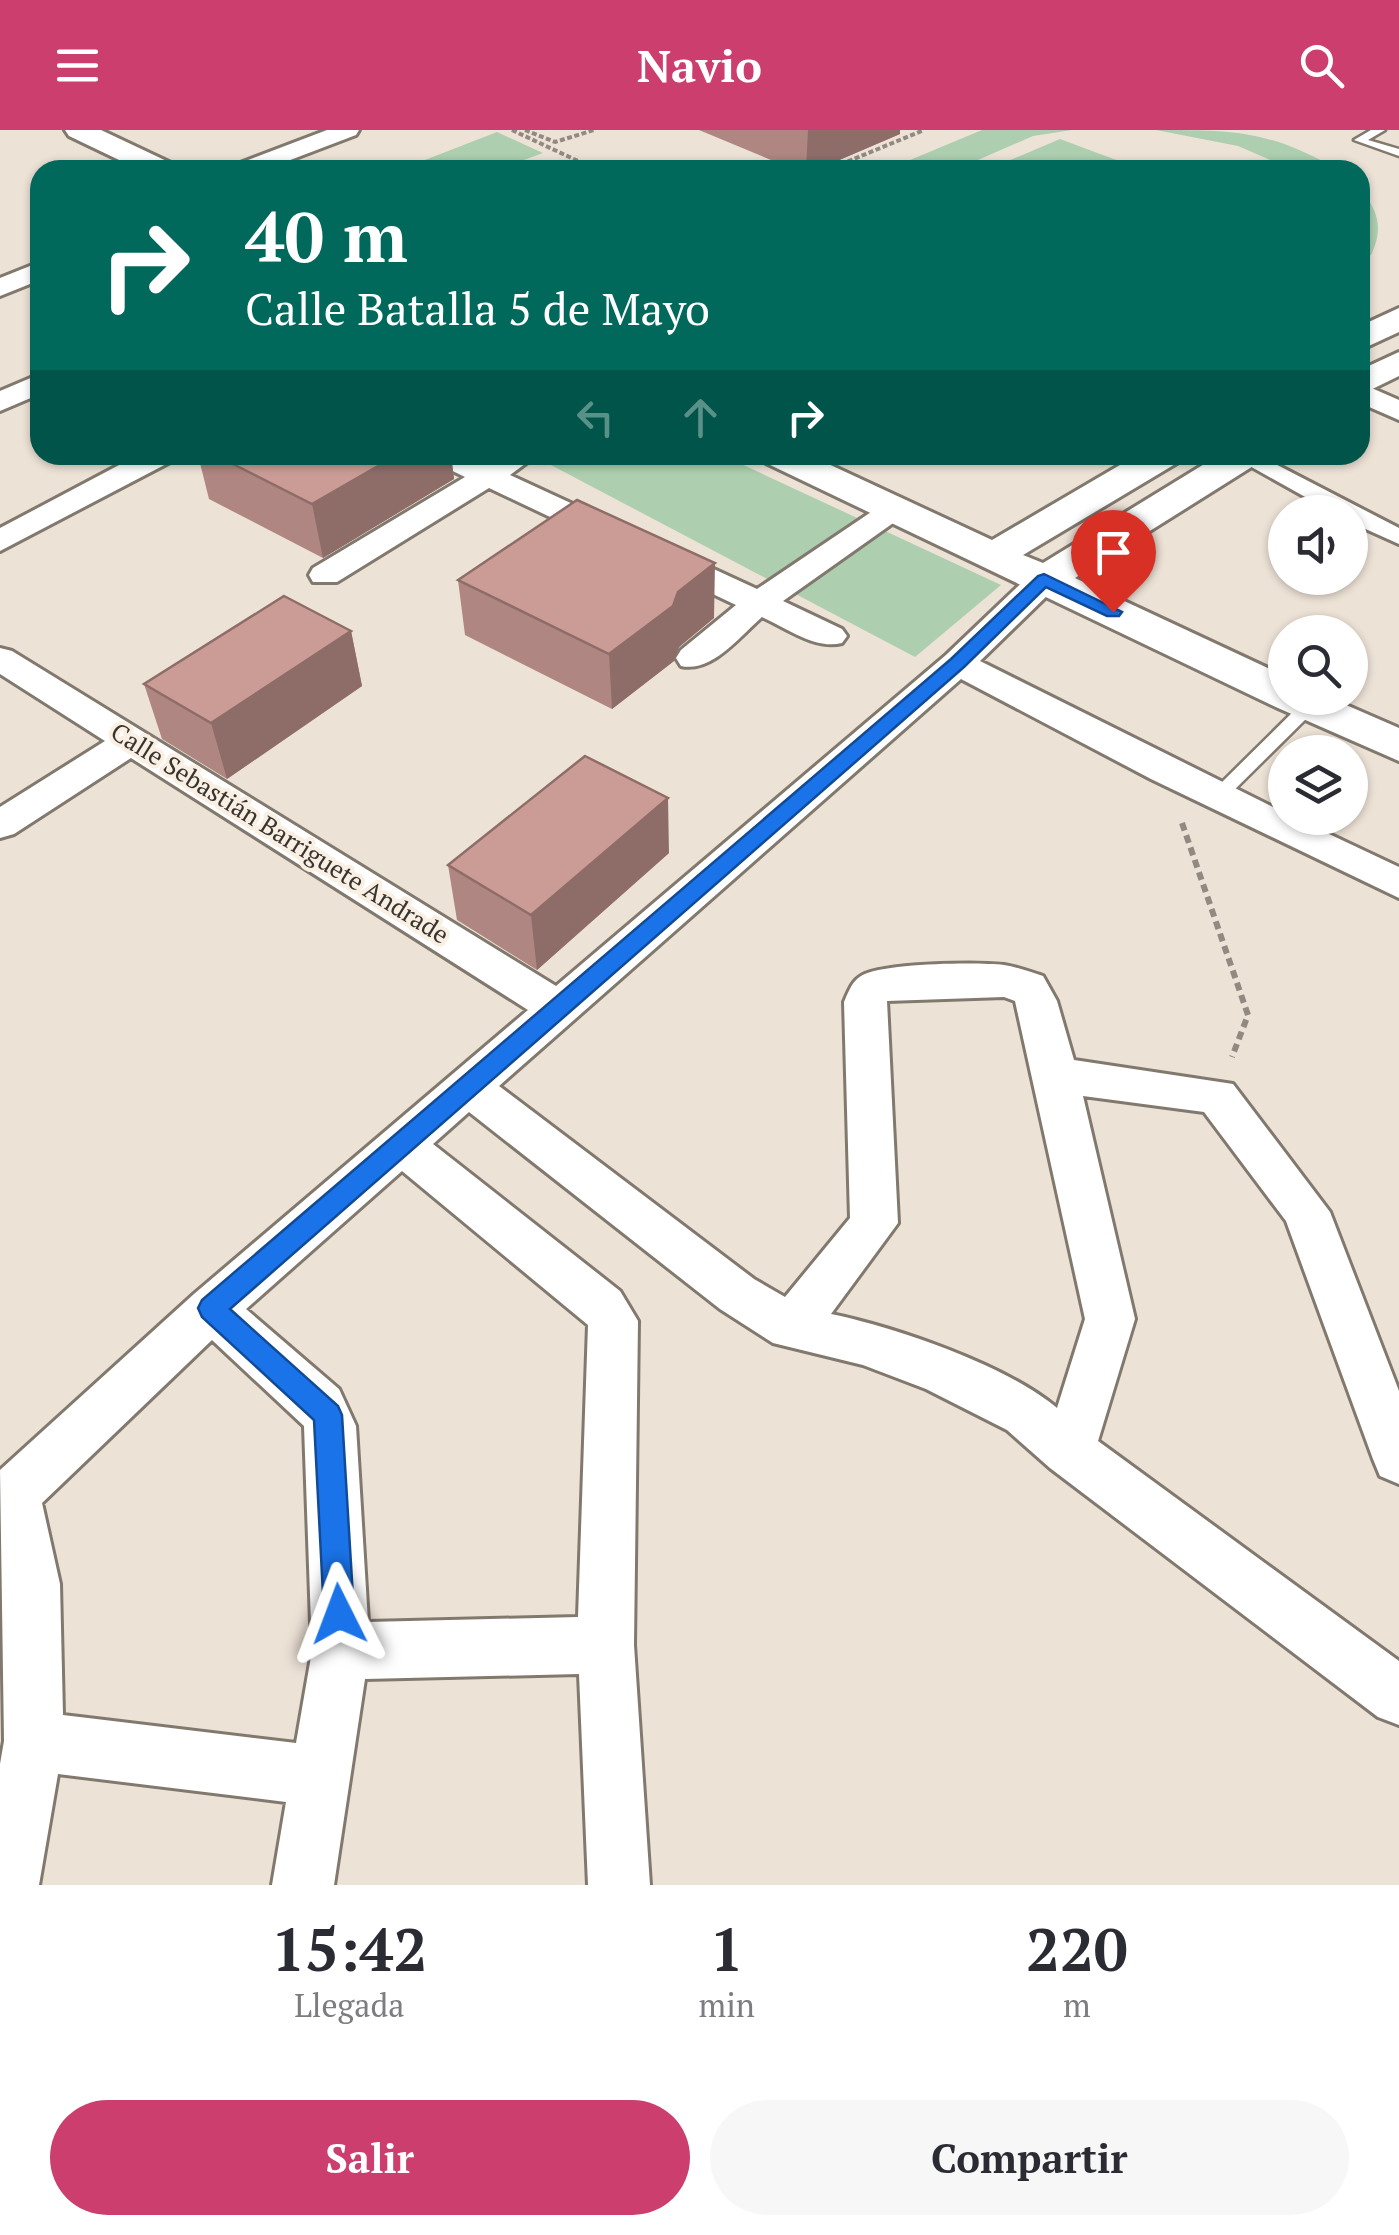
<!DOCTYPE html>
<html lang="es">
<meta charset="utf-8">
<style>
:root{--surface:#fff;--page:#f7f7f7;--text:#2b2b33;--muted:#7c7c81;--accent:#cb3e6e}
body{margin:0;font-family:"PT Serif",serif;background:var(--page);color:var(--text);height:100vh;display:flex;flex-direction:column;font-size:38px;white-space:nowrap}
*{box-sizing:border-box;margin:0}
p{font-size:32px;color:var(--muted)}
.icon{flex:none;width:55px;height:55px;fill:none;stroke:currentColor;stroke-width:2;stroke-linecap:round;stroke-linejoin:round}
.map{position:relative;height:1755px;overflow:hidden}
.side{display:flex;flex-direction:column;background:var(--surface);flex:1}
.side>*{flex:none}
.guide{position:absolute;left:30px;top:30px;width:1340px;height:305px;border-radius:30px;box-shadow:0 2px 8px #0004;background:#00695c;color:#fff;overflow:hidden}
.tools{position:absolute;left:1268px;top:365px;display:grid;gap:20px}
.tools a{display:grid;place-items:center;width:100px;height:100px;border-radius:50%;background:var(--surface);box-shadow:0 2px 8px #0004;font-size:50px}
.pin{position:absolute;display:grid;place-items:center;width:85px;height:85px;color:#fff;margin:-102px -42px;border-radius:50% 50% 50% 0;rotate:-45deg;box-shadow:0 0 10px #0007}
.pin .icon{rotate:45deg}
.me{position:absolute;width:110px;margin:-55px;rotate:357deg;stroke-linejoin:round;filter:drop-shadow(0 0 8px #0008)}
.turn{display:flex;align-items:center;gap:35px;height:210px;padding:0 50px;font-size:45px}
.turn .icon{width:130px;height:130px;stroke-width:2.5}
.turn b{display:block;font-size:70px;line-height:85px}
.lanes{display:flex;align-items:center;height:95px;padding:0 50px;background:#0003;justify-content:center;gap:50px;direction:ltr}
.lanes .off{opacity:.35}
.eta{display:flex;justify-content:space-evenly;align-items:center;height:170px;text-align:center}
.eta b{font-size:60px;font-weight:600;line-height:70px}
.button{display:flex;gap:20px;margin-top:auto;padding:20px 50px}
.button a{flex:1;height:115px;border-radius:60px;background:var(--accent);color:#fff;font-size:40px;font-weight:600;line-height:115px;text-align:center}
.button a+a{background:var(--page);color:var(--text)}
header{display:flex;justify-content:space-between;align-items:center;height:130px;padding:0 50px;background:var(--accent);color:#fff;font-size:45px;font-weight:600}
.map>svg:first-child{display:block}
.green{fill:#adcfb0}
.lines{fill:none;stroke-linecap:round;stroke-linejoin:round}
.service-casing{stroke:#82796e;stroke-width:5}
.pedestrian-casing{stroke:#82796e;stroke-width:6}
.minor-casing{stroke:#82796e;stroke-width:6}
.tertiary-casing{stroke:#82796e;stroke-width:6}
.path-far1{stroke:#928a82;stroke-width:4;stroke-dasharray:5 2.5;stroke-linecap:butt}
.path{stroke:#928a82;stroke-width:6;stroke-dasharray:8 5;stroke-linecap:butt}
.service{fill:#fff;fill-rule:evenodd}
.pedestrian{fill:#fff;fill-rule:evenodd}
.minor{fill:#fff;fill-rule:evenodd}
.tertiary{fill:#fff;fill-rule:evenodd}
.wall{fill:#af8681}
.shaded-wall{fill:#8e6d69}
.building{fill:#cb9c96;stroke:#8e6d69;stroke-width:2.5}
.route{fill:#1a73e8;stroke:#114b97;stroke-width:2.5}
.labels{text-anchor:middle;stroke-width:8;stroke-linejoin:round;paint-order:stroke}
.street-label{font-size:25px;fill:#38342f;stroke:#faefe3}
</style>
<header><svg class="icon" aria-label="menu" viewBox="0 0 24 24"><path d="M4 6h16M4 12h16M4 18h16"/></svg>Navio<svg class="icon" aria-label="search" viewBox="0 0 24 24"><circle cx="10" cy="10" r="6"/><path d="M15 15l6 6"/></svg></header>
<div class="map">
<svg width="1399" height="1755" viewBox="0 0 1399 1755">
<rect width="100%" height="100%" fill="#ede2d6"/>
<!-- green -->
<path class="green" d="M 982,0 L 1072,0 L 1033,6 L 955,40 L 886,40 Z
M 1156,0 C 1232,0 1270,0 1338,40 L 1293,40 L 1238,16 Z
M 497,2 L 543,23 L 496,40 L 415,40 L 407,37 Z
M 1060,9 L 1143,40 L 987,40 Z
M 1360,59 C 1378,80 1384,98 1371,125 L 1360,131 Z
M 532,325 L 722,325 L 1001,455 L 915,527 Z"/>
<g class="lines">
<defs>
<path id="service" d="M 1371,0 L 1385,0 L 1368,10 L 1399,19 L 1399,26 L 1354,10 Z
M 1310,570 L 1316,571 L 1316,579 L 1224,670 L 1212,670 L 1209,666 L 1212,662 L 1304,571 Z"/>
<path id="pedestrian" d="M 1258,325 L 1399,398 L 1399,414 L 1350,392 L 1350,382 L 1332,382 L 1232,326 Z"/>
<path id="minor" d="M 327,0 L 359,0 L 356,5 L 264,40 L 231,40 L 235,35 Z
M 40,132 L 40,150 L 0,166 L 0,148 Z
M 40,244 L 40,264 L 0,281 L 0,261 Z
M 1360,253 L 1399,270 L 1399,290 L 1360,273 Z
M 138,325 L 176,325 L 172,331 L 0,421 L 0,398 Z
M 428,325 L 467,325 L 486,334 L 501,325 L 537,325 L 510,345 L 757,459 L 886,372 L 908,372 L 913,379 L 783,471 L 842,499 L 847,506 L 842,513 C 816,520 786,498 762,487 C 740,506 712,543 681,536 L 676,528 L 681,520 L 736,475 L 489,358 L 337,452 L 313,452 L 309,445 L 313,438 L 465,347 L 432,331 Z
M 1044,440 L 1056,443 L 1060,450 L 1056,457 L 980,531 L 1285,683 L 1285,688 L 1295,688 L 1399,737 L 1399,768 L 1151,649 L 961,549 L 499,956 L 754,1149 L 785,1167 L 850,1088 L 844,872 C 848,863 852,851 861,846 C 882,833 977,832 1004,835 C 1017,837 1030,842 1043,846 L 1057,871 L 1074,930 L 1233,954 L 1330,1082 L 1399,1261 L 1399,1354 L 1380,1346 L 1373,1329 L 1286,1091 L 1204,982 L 1083,966 L 1135,1189 L 1098,1311 L 1399,1531 L 1399,1595 L 1378,1587 L 1050,1338 L 1007,1300 L 926,1259 L 863,1235 L 773,1213 L 720,1179 L 469,982 L 433,1014 L 620,1161 L 638,1191 L 634,1515 L 650,1755 L 588,1755 L 579,1544 L 365,1549 L 334,1755 L 272,1755 L 286,1672 L 58,1644 L 39,1755 L 0,1755 L 0,1634 L 4,1611 L 0,1340 L 194,1164 L 528,880 L 131,628 L 14,704 L 0,708 L 0,677 L 105,611 L 0,544 L 0,518 L 12,521 L 556,856 L 946,525 L 1032,443 ZM 1004,867 L 1015,871 L 1085,1189 L 1057,1278 C 1008,1236 895,1197 831,1184 L 898,1093 L 887,871 ZM 402,1041 L 588,1195 L 578,1487 L 368,1492 L 356,1296 L 339,1259 L 246,1179 ZM 212,1210 L 304,1296 L 312,1521 L 296,1613 L 63,1585 L 60,1454 L 42,1373 Z"/>
<path id="tertiary" d="M 65,0 L 101,0 L 173,34 L 178,40 L 140,40 L 69,6 Z
M 1399,178 L 1399,202 L 1360,220 L 1360,196 Z
M 1399,222 L 1399,246 L 1360,265 L 1360,240 Z
M 760,325 L 809,325 L 992,410 L 1137,325 L 1183,325 L 1177,333 L 1023,425 L 1043,433 L 1219,325 L 1264,325 L 1258,333 L 1075,448 L 1285,546 L 1285,568 L 1330,568 L 1399,598 L 1399,631 L 1278,578 L 766,333 Z"/>
</defs>
<!-- service casing -->
<use href="#service" class="service-casing"/>
<!-- pedestrian casing -->
<use href="#pedestrian" class="pedestrian-casing"/>
<!-- minor casing -->
<use href="#minor" class="minor-casing"/>
<!-- tertiary casing -->
<use href="#tertiary" class="tertiary-casing"/>
<!-- path-far1 -->
<path class="path-far1" d="M 512,0 L 597,40
M 525,0 L 555,12 L 594,0
M 827,40 L 924,0"/>
<!-- path -->
<path class="path" d="M 1182,693 L 1248,885 L 1232,927"/>
<!-- service -->
<use href="#service" class="service"/>
<!-- pedestrian -->
<use href="#pedestrian" class="pedestrian"/>
<!-- minor -->
<use href="#minor" class="minor"/>
<!-- tertiary -->
<use href="#tertiary" class="tertiary"/>
</g>
<!-- wall -->
<path class="wall" d="M 699,0 L 900,0 L 900,4 L 816,40 L 795,40 Z
M 198,325 L 451,325 L 454,349 L 323,428 L 209,369 Z
M 458,450 L 714,488 L 679,517 L 674,531 L 612,579 L 465,505 Z
M 351,501 L 362,556 L 227,649 L 162,609 L 144,554 Z
M 669,723 L 537,840 L 457,790 L 448,735 Z"/>
<!-- shaded-wall -->
<path class="shaded-wall" d="M 808,0 L 900,0 L 900,4 L 816,40 L 806,40 Z
M 397,325 L 451,325 L 454,349 L 323,428 L 312,374 Z
M 715,433 L 714,488 L 679,517 L 674,531 L 612,579 L 609,524 L 678,462 Z
M 351,501 L 362,556 L 227,649 L 211,593 Z
M 668,668 L 669,723 L 537,840 L 531,785 Z"/>
<!-- building -->
<path class="building" d="M 215,325 L 397,325 L 312,374 Z
M 577,370 L 715,433 L 678,462 L 673,476 L 609,524 L 458,450 Z
M 284,466 L 351,501 L 211,593 L 144,554 Z
M 585,626 L 668,668 L 531,785 L 448,735 Z"/>
<!-- route -->
<path class="route" d="M 1044,444 L 1122,482 L 1119,486 L 1107,486 L 1046,457 L 964,537 L 230,1179 L 338,1276 L 342,1285 L 354,1484 L 350,1494 L 339,1499 L 328,1494 L 324,1484 L 314,1290 L 202,1187 L 198,1178 L 202,1170 L 951,529 L 1038,446 Z"/>
<g class="labels">
<!-- street labels -->
<g class="street-label">
<text transform="translate(280 703) rotate(32)" y="9">Calle Sebastián Barriguete Andrade</text>
</g>
</g>
</svg>
<div class="tools">
<a><svg class="icon" aria-label="sound" viewBox="0 0 24 24"><path d="M4 9h4l5-4v14l-5-4H4zM17 9q2 3 0 6"/></svg></a>
<a><svg class="icon" aria-label="search" viewBox="0 0 24 24"><circle cx="10" cy="10" r="6"/><path d="M15 15l6 6"/></svg></a>
<a><svg class="icon" aria-label="layers" viewBox="0 0 24 24"><path d="M12 4l9 5-9 5-9-5zM3 14l9 5 9-5"/></svg></a>
</div>
<div class="pin" style="left:1113px;top:482px;background:#d93025"><svg class="icon" aria-label="arrive" viewBox="0 0 24 24"><path d="M6 21V4h12l-3 4 3 4H6"/></svg></div>
<svg class="me" style="left:339px;top:1484px" viewBox="-20 -20 40 40"><path d="M0-17L14 15 0 8-14 15z" fill="#1a73e8" stroke="#fff" stroke-width="4"/></svg>
<div class="guide">
<div class="turn"><svg class="icon" aria-label="right" viewBox="0 0 24 24"><path d="M7 20v-9h11M14 6l5 5-5 5"/></svg><div><b>40 m</b>Calle Batalla 5 de Mayo</div></div>
<div class="lanes"><svg class="icon off" aria-label="left" viewBox="0 0 24 24"><path d="M17 20v-9H6M10 6l-5 5 5 5"/></svg><svg class="icon off" aria-label="ahead" viewBox="0 0 24 24"><path d="M12 20V5M6 11l6-6 6 6"/></svg><svg class="icon" aria-label="right" viewBox="0 0 24 24"><path d="M7 20v-9h11M14 6l5 5-5 5"/></svg></div>
</div>
</div>
<section class="side">
<div class="eta">
<div><b>15:42</b><p>Llegada</p></div>
<div><b>1</b><p>min</p></div>
<div><b>220</b><p>m</p></div>
</div>
<div class="button"><a>Salir</a><a>Compartir</a></div>
</section>
